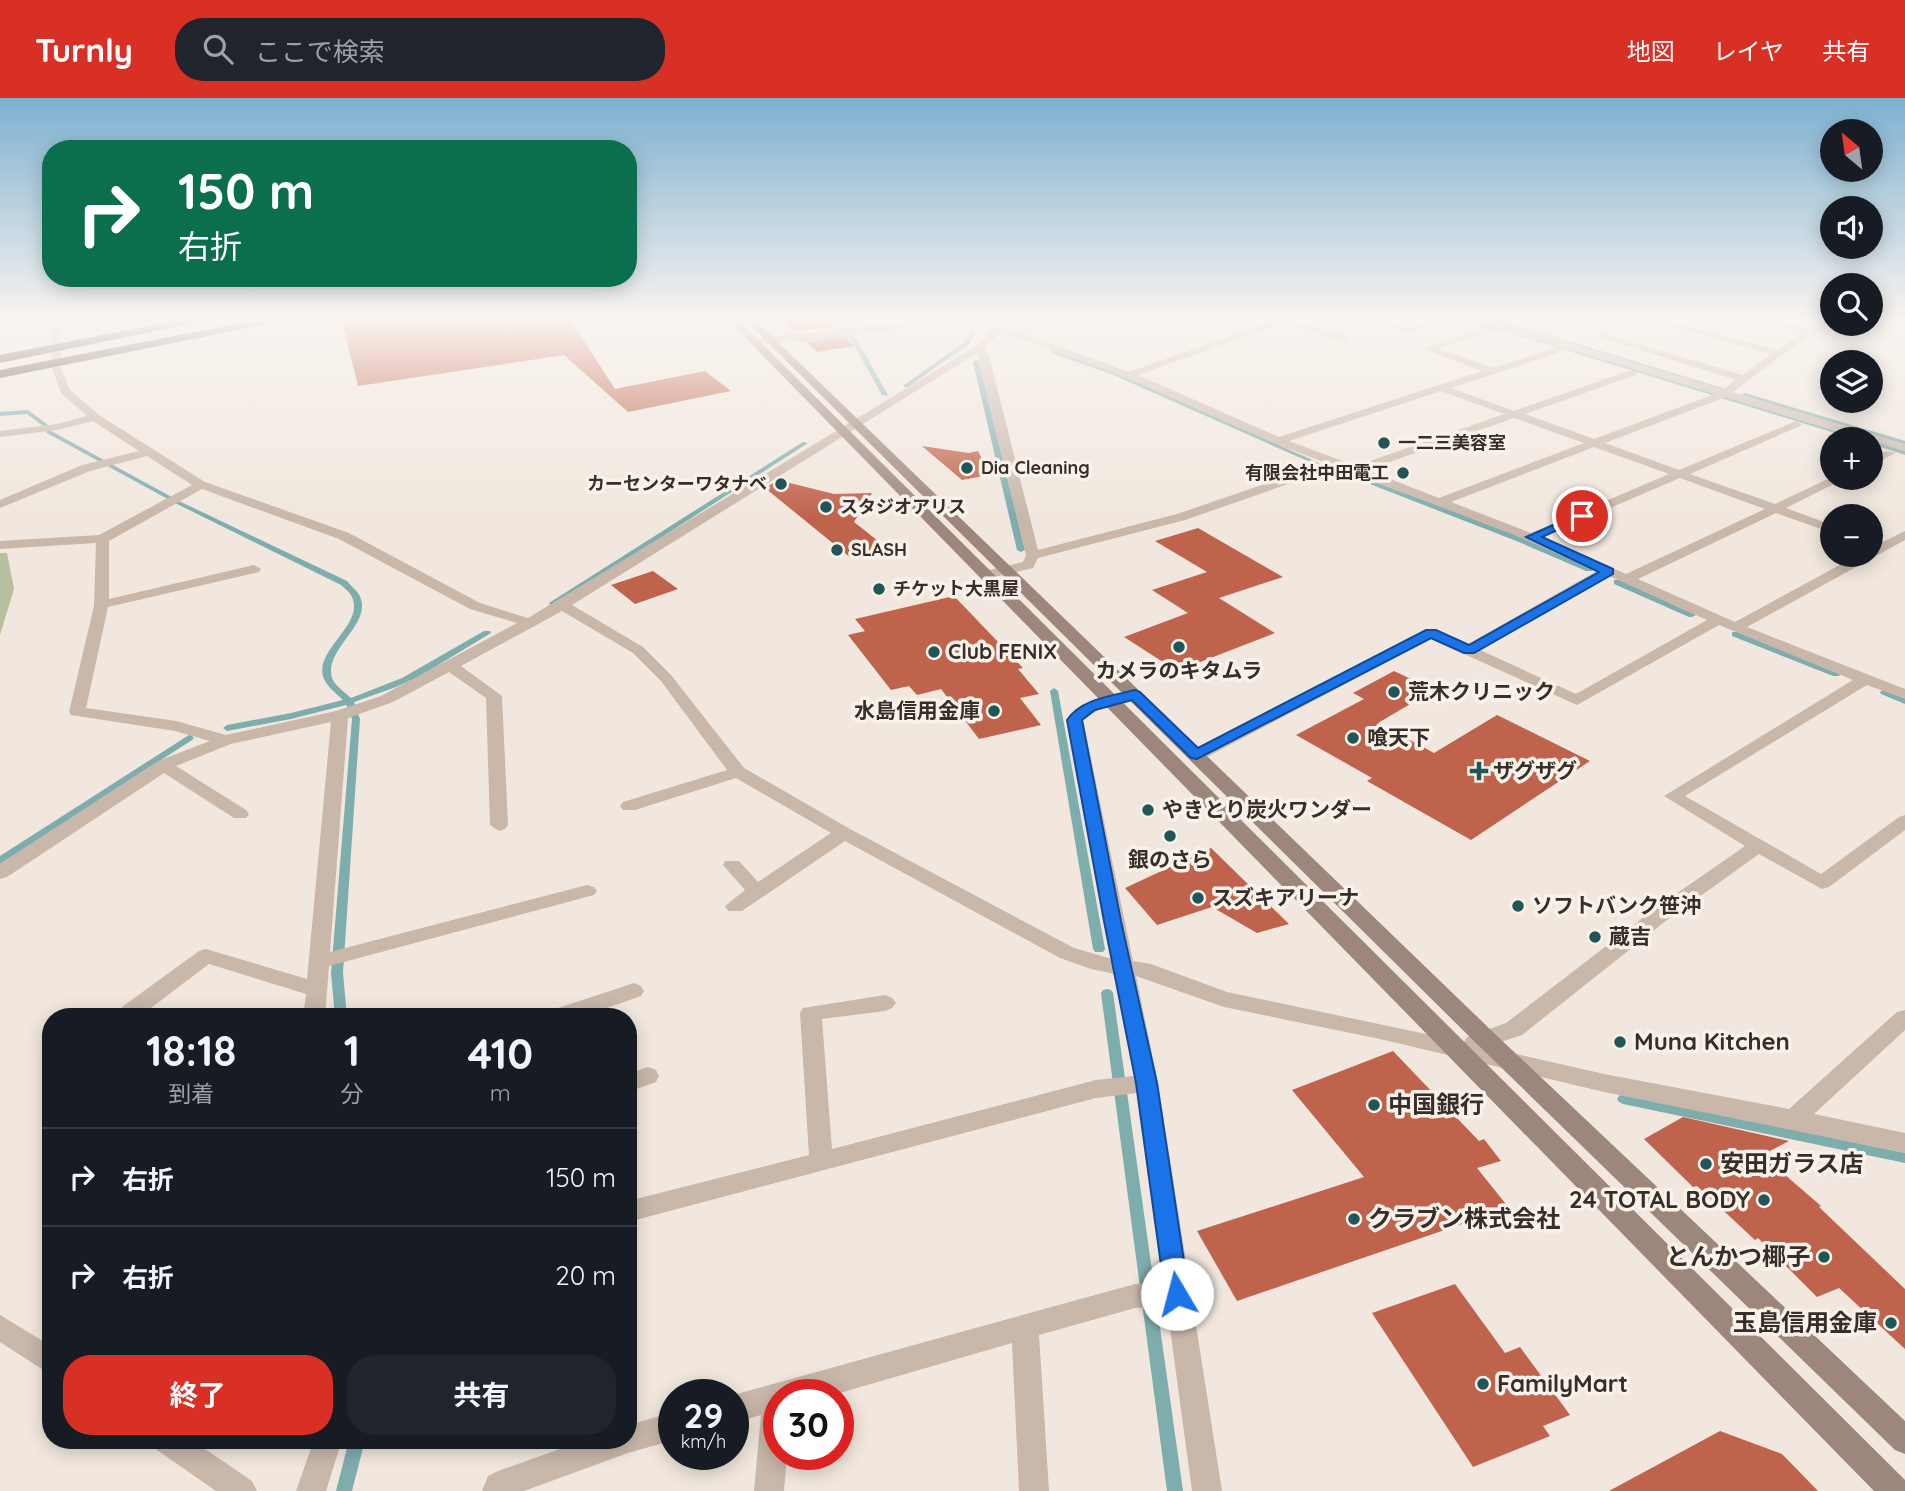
<!DOCTYPE html>
<html lang="ja">
<meta charset="utf-8">
<style>
:root{--surface:#171b24;--page:#20242c;--text:#f1f3f6;--muted:#9ea1a6;--line:#363941;--accent:#d93025}
body{margin:0;font-family:Quicksand,"Noto Sans JP",sans-serif;background:var(--page);color:var(--text);height:100vh;display:flex;flex-direction:column;font-size:26px;white-space:nowrap}
*{box-sizing:border-box;margin:0}
p{font-size:23px;color:var(--muted)}
.icon{flex:none;width:38px;height:38px;fill:none;stroke:currentColor;stroke-width:2;stroke-linecap:round;stroke-linejoin:round}
.map{position:relative;flex:1;overflow:hidden}
.drawer{position:absolute;left:42px;top:910px;width:595px;height:441px;display:flex;flex-direction:column;background:var(--surface);border-radius:28px;box-shadow:0 4px 18px #0003}
.drawer>*{flex:none}
.top-card{position:absolute;left:42px;top:42px;width:595px;height:147px;border-radius:28px;box-shadow:0 4px 18px #0003;background:#0b6e4f;color:#fff;overflow:hidden}
.needle{width:46px;rotate:331deg}
.buttons{position:absolute;left:1820px;top:21px;display:grid;gap:14px}
.buttons a{display:grid;place-items:center;width:63px;height:63px;border-radius:50%;background:var(--surface);box-shadow:0 4px 18px #0003;font-size:35px}
.speed{position:absolute;left:658px;top:1281px;display:flex;gap:14px;font-size:35px;font-weight:700;text-align:center}
.speed>*{display:grid;place-content:center;width:91px;height:91px;border-radius:50%;background:var(--surface);box-shadow:0 4px 18px #0003;line-height:1}
.speed small{font-size:18px;font-weight:400}
.speed .limit{border:10px solid #d22;background:#fff;color:#111}
.pin{position:absolute;display:grid;place-items:center;width:60px;height:60px;color:#fff;margin:-30px;border:4px solid #fff;border-radius:50%;box-shadow:0 2px 7px #0007}
.me{position:absolute;width:77px;margin:-38px;rotate:352deg;stroke-linejoin:round;filter:drop-shadow(0 0 5px #0008)}
.turn{display:flex;align-items:center;gap:24px;height:147px;padding:0 21px;font-size:32px}
.turn .icon{width:91px;height:91px;stroke-width:2.5}
.turn b{display:block;font-size:49px;line-height:60px}
.eta{display:flex;justify-content:space-evenly;align-items:center;height:119px;text-align:center}
.eta b{font-size:42px;font-weight:700;line-height:49px}
.button{display:flex;gap:14px;margin-top:auto;padding:14px 21px}
.button a{flex:1;height:80px;border-radius:28px;background:var(--accent);color:#fff;font-size:28px;font-weight:700;line-height:80px;text-align:center}
.button a+a{background:var(--page);color:var(--text)}
ul{padding:0;list-style:none}
li{display:flex;align-items:center;gap:21px;height:98px;padding:0 21px;border-top:2px solid var(--line)}
li div{flex:1}
li b{display:block;font-size:26px}
li em{font-style:normal}
header{display:flex;align-items:center;gap:42px;box-sizing:border-box;height:98px;padding:0 35px;background:var(--accent);color:#fff}
header strong{font-size:33px}
nav{display:flex;gap:38px;margin-inline-start:auto;font-size:24px}
.search{width:490px;height:63px;background:var(--page);display:flex;align-items:center;gap:18px;box-sizing:border-box;padding:0 24px;border-radius:28px;color:var(--muted);font-size:26px}
.map>svg:first-child{display:block}
.green{fill:#b6c09f}
.lines{fill:none;stroke-linecap:round;stroke-linejoin:round}
.stream{fill:#7eadad;fill-rule:evenodd}
.building{fill:#c0634d}
.street-tunnel{stroke:#ccc2ba;stroke-width:10;stroke-dasharray:10 5;stroke-linecap:butt}
.street{fill:#c9b7aa;fill-rule:evenodd}
.secondary{fill:#9d867c;fill-rule:evenodd}
.highway{fill:#574741;fill-rule:evenodd}
.route{fill:#1a73e8;stroke:#114b97;stroke-width:2}
.poi-dot{fill:#215657;stroke:#f9f2ea;stroke-width:2.5}
.labels{text-anchor:middle;stroke-width:7;stroke-linejoin:round;paint-order:stroke}
.far-poi-label{font-size:18px;font-weight:bold;fill:#372d29;stroke:#f9f2ea;text-anchor:start}
.poi-label{font-size:21px;font-weight:bold;fill:#372d29;stroke:#f9f2ea;text-anchor:start}
.near-poi-label{font-size:24px;font-weight:bold;fill:#372d29;stroke:#f9f2ea;text-anchor:start}
</style>
<header>
<strong>Turnly</strong>
<div class="search"><svg class="icon" aria-label="search" viewBox="0 0 24 24"><circle cx="10" cy="10" r="6"/><path d="M15 15l6 6"/></svg>ここで検索</div>
<nav><a>地図</a><a>レイヤ</a><a>共有</a></nav>
</header>
<div class="map">
<svg width="1905" height="1393" viewBox="0 0 1905 1393">
<rect width="100%" height="100%" fill="#f1e7de"/>
<!-- green -->
<path class="green" d="M 0,455 L 7,455 L 14,491 L 0,537 Z"/>
<g class="lines">
<!-- stream -->
<path class="stream" d="M 1471,223 L 1479,223 L 1863,341 L 1854,341 Z
M 1495,223 L 1503,223 L 1729,292 L 1724,293 Z
M 970,233 L 975,234 L 970,245 L 908,289 L 904,289 L 904,287 L 966,243 Z
M 854,237 L 888,297 L 887,298 L 882,297 L 850,240 L 795,244 L 792,242 L 795,240 Z
M 1053,252 L 1115,274 L 1326,368 L 1321,369 L 1111,276 L 1051,255 L 1050,254 Z
M 976,262 L 979,264 L 1025,452 L 1021,454 L 1017,452 L 973,264 Z
M 1745,295 L 1905,343 L 1905,347 L 1743,298 L 1742,297 Z
M 28,312 L 47,326 L 51,333 L 179,403 L 347,483 C 350,487 355,491 358,495 C 377,524 323,550 332,580 C 335,588 345,594 351,600 L 402,580 L 484,533 L 490,533 L 491,535 L 420,578 L 396,589 L 354,604 L 360,621 L 343,875 L 347,919 L 335,919 L 331,875 L 352,621 L 347,608 L 346,607 L 291,621 L 227,633 L 223,630 L 227,627 L 291,615 L 343,602 C 337,596 328,590 324,581 C 312,553 365,527 352,499 C 350,494 345,491 341,487 L 175,405 L 47,335 L 43,328 L 27,316 L 0,318 L 0,314 Z
M 1871,342 L 1905,353 L 1905,357 L 1871,346 Z
M 803,344 L 808,345 L 556,507 L 550,507 L 549,505 Z
M 1331,369 L 1335,369 L 1525,440 L 1593,471 L 1592,473 L 1586,473 L 1519,444 L 1331,371 Z
M 1614,482 L 1620,482 L 1696,517 L 1692,519 L 1689,519 L 1614,486 Z
M 1732,534 L 1738,534 L 1840,576 L 1839,578 L 1833,578 L 1732,538 Z
M 1054,590 L 1058,593 L 1105,851 L 1103,854 L 1095,854 L 1093,851 L 1050,593 Z
M 1884,591 L 1905,600 L 1905,606 L 1881,596 L 1880,594 Z
M 189,637 L 192,638 L 194,640 L 192,642 L 0,766 L 0,758 Z
M 1107,891 L 1111,892 L 1113,895 L 1183,1393 L 1167,1393 L 1101,895 L 1103,892 Z
M 1623,996 L 1905,1055 L 1905,1065 L 1623,1006 L 1619,1004 L 1617,1001 L 1619,998 Z
M 349,1342 L 365,1342 L 352,1393 L 336,1393 Z"/>
</g>
<!-- building -->
<path class="building" d="M 342,223 L 571,223 L 615,291 L 705,273 L 731,293 L 628,314 L 564,257 L 358,288 Z
M 783,223 L 828,223 L 834,229 L 794,233 Z
M 846,240 L 854,248 L 817,254 L 806,244 Z
M 922,348 L 969,355 L 978,353 L 990,377 L 962,382 Z
M 778,382 L 834,396 L 872,395 L 854,424 L 887,450 L 851,460 L 765,390 Z
M 1198,430 L 1283,479 L 1219,500 L 1275,535 L 1177,573 L 1124,539 L 1188,515 L 1152,492 L 1207,474 L 1155,443 Z
M 653,473 L 678,491 L 635,506 L 611,487 Z
M 954,498 L 1023,570 L 1018,571 L 1039,596 L 1020,600 L 1041,627 L 979,641 L 941,591 L 917,597 L 909,588 L 891,592 L 848,537 L 865,533 L 855,521 Z
M 1394,573 L 1434,592 L 1378,625 L 1434,655 L 1497,617 L 1590,663 L 1471,742 L 1367,683 L 1372,680 L 1296,637 L 1364,601 L 1353,595 Z
M 1211,750 L 1289,826 L 1257,835 L 1212,809 L 1157,827 L 1125,790 Z
M 1393,953 L 1479,1043 L 1484,1041 L 1501,1063 L 1477,1070 L 1509,1110 L 1237,1203 L 1197,1133 L 1364,1079 L 1292,992 Z
M 1683,1019 L 1789,1043 L 1762,1057 L 1821,1108 L 1819,1109 L 1905,1191 L 1905,1251 L 1839,1190 L 1817,1199 L 1758,1140 L 1755,1142 L 1697,1088 L 1693,1089 L 1644,1041 Z
M 1455,1186 L 1505,1255 L 1520,1249 L 1570,1317 L 1543,1328 L 1550,1338 L 1473,1369 L 1372,1215 Z
M 1720,1333 L 1782,1356 L 1818,1393 L 1609,1393 Z"/>
<g class="lines">
<!-- street-tunnel -->
<path class="street-tunnel" d="M 56,239 L 56,271"/>
<!-- street -->
<path class="street" d="M 51,223 L 61,223 L 59,241 L 51,239 Z
M 915,223 L 937,223 L 889,233 L 754,246 L 749,243 L 754,240 Z
M 988,223 L 998,223 L 1003,228 L 1129,274 L 1272,223 L 1295,223 L 1348,239 L 1350,241 L 1345,244 L 1284,225 L 1138,277 L 1279,339 L 1482,273 L 1423,251 L 1480,231 L 1460,223 L 1474,223 L 1503,233 L 1498,236 L 1490,234 L 1438,251 L 1493,270 L 1560,248 L 1482,223 L 1496,223 L 1723,291 L 1736,282 L 1596,238 L 1604,236 L 1743,277 L 1771,256 L 1650,223 L 1665,223 L 1777,252 L 1804,235 L 1761,223 L 1778,223 L 1812,231 L 1825,223 L 1832,223 L 1834,226 L 1794,248 L 1733,294 L 1905,346 L 1905,353 L 1726,299 L 1605,345 L 1679,372 L 1796,323 L 1802,326 L 1800,328 L 1690,376 L 1775,406 L 1832,379 L 1846,380 L 1786,410 L 1832,427 L 1832,435 L 1776,415 L 1638,481 L 1735,524 L 1858,457 L 1871,457 L 1871,450 L 1905,433 L 1905,442 L 1747,529 L 1905,591 L 1905,601 L 1867,587 L 1685,698 L 1821,776 L 1899,719 L 1905,717 L 1905,732 L 1829,789 L 1822,791 L 1759,756 L 1667,822 L 1522,937 L 1486,949 L 1604,976 L 1789,1011 L 1897,914 L 1905,912 L 1905,932 L 1814,1016 L 1905,1035 L 1905,1055 L 1604,994 L 1380,941 L 1224,909 L 1136,878 L 1158,985 L 1222,1393 L 1192,1393 L 1167,1208 L 1135,1210 L 1039,1237 L 1049,1393 L 1019,1393 L 1012,1245 L 833,1297 L 779,1297 L 779,1356 L 787,1356 L 784,1393 L 754,1393 L 761,1317 L 733,1325 L 733,1297 L 1135,1186 L 1163,1185 L 1137,995 L 1096,1000 L 628,1124 L 628,1103 L 809,1057 L 800,915 L 803,910 L 885,897 L 892,900 L 896,905 L 892,910 L 885,913 L 822,921 L 832,1051 L 1096,982 L 1134,978 L 1115,876 L 1091,871 L 1060,860 L 845,743 L 742,813 L 728,813 L 725,808 L 745,792 L 723,767 L 725,763 L 739,763 L 758,784 L 831,735 L 736,680 L 635,712 L 623,712 L 620,708 L 623,704 L 727,672 L 661,583 L 633,555 L 562,513 L 461,568 L 502,598 L 508,727 L 505,731 L 499,733 L 490,727 L 486,600 L 449,574 L 393,604 L 348,620 L 330,854 L 587,787 L 594,789 L 597,793 L 594,797 L 329,868 L 325,919 L 303,919 L 306,896 L 209,866 L 139,919 L 122,919 L 119,914 L 122,909 L 199,853 L 206,851 L 307,881 L 331,624 L 231,646 L 176,668 L 246,712 L 249,716 L 246,720 L 234,720 L 164,675 L 7,779 L 0,781 L 0,766 L 158,663 L 210,643 L 175,633 L 71,617 L 69,614 L 94,508 L 96,445 L 0,451 L 0,443 L 99,437 L 192,387 L 147,358 L 90,373 L 0,410 L 0,402 L 82,367 L 139,353 L 93,323 L 57,332 L 0,339 L 0,333 L 57,326 L 87,318 L 61,295 L 52,269 L 60,269 L 70,292 L 99,317 L 205,384 L 349,435 L 480,505 L 528,520 L 976,248 L 995,230 ZM 1001,234 L 1125,279 L 1274,345 L 1326,365 L 1177,416 L 1038,452 L 989,258 L 984,250 ZM 1570,251 L 1715,296 L 1594,341 L 1525,316 L 1636,277 L 1636,273 L 1628,273 L 1514,313 L 1451,290 ZM 977,255 L 1026,457 L 1023,464 L 981,474 L 981,480 L 986,481 L 1033,470 L 1038,460 L 1185,422 L 1337,369 L 1514,437 L 1597,473 L 1468,546 L 1436,532 L 1426,532 L 1191,653 L 1189,657 L 1191,661 L 1203,661 L 1431,541 L 1577,607 L 1719,527 L 1853,582 L 1664,698 L 1745,748 L 1653,812 L 1506,925 L 1467,939 L 1464,944 L 1227,894 L 1151,866 L 1133,863 L 1083,622 L 1099,611 L 1141,600 L 1143,597 L 1135,592 C 1110,598 1083,600 1067,622 L 1112,861 L 1074,850 L 850,731 L 744,670 L 671,577 L 643,549 L 572,507 ZM 1441,293 L 1504,316 L 1356,368 L 1289,343 ZM 1514,320 L 1584,345 L 1439,400 L 1367,372 ZM 1594,349 L 1669,376 L 1531,435 L 1451,404 ZM 1680,380 L 1765,411 L 1626,476 L 1542,439 ZM 202,391 L 339,441 L 470,511 L 517,525 L 381,598 L 336,613 L 226,637 L 176,623 L 86,610 L 108,509 L 259,474 L 261,471 L 254,467 L 109,501 L 109,443 ZM 1609,478 L 1707,522 L 1576,596 L 1480,552 Z
M 1373,223 C 1386,223 1398,229 1409,229 C 1419,229 1428,223 1439,223 L 1410,235 Z
M 1886,353 L 1896,355 L 1871,367 L 1871,360 Z
M 634,885 L 641,888 L 644,893 L 641,898 L 581,919 L 546,919 L 549,913 Z
M 648,969 L 656,972 L 659,978 L 656,984 L 628,994 L 628,976 Z
M 0,1217 L 51,1248 L 51,1277 L 0,1244 Z
M 674,1314 L 674,1342 L 628,1355 L 524,1393 L 482,1393 L 488,1378 L 498,1373 L 585,1342 L 628,1342 L 628,1327 Z
M 153,1342 L 192,1342 L 252,1383 L 257,1393 L 216,1393 L 157,1352 Z
M 314,1342 L 342,1342 L 326,1393 L 296,1393 Z"/>
<!-- secondary -->
<path class="secondary" d="M 729,223 L 739,223 L 1905,1382 L 1905,1393 L 1874,1393 Z
M 750,223 L 756,223 L 1494,935 L 1905,1323 L 1905,1356 L 1895,1352 L 1478,947 L 750,227 Z"/>
<!-- highway -->
<path class="highway" d="M 174,223 L 196,223 L 190,226 L 0,265 L 0,257 Z
M 251,223 L 273,223 L 267,226 L 0,280 L 0,272 Z"/>
</g>
<!-- sky -->
<linearGradient id="sky" x2="0" y2="1"><stop stop-color="#7db1d0"/><stop offset="0.53" stop-color="#f9f4f0"/><stop offset="1" stop-color="#f9f4f0" stop-opacity="0"/></linearGradient>
<rect width="1905" height="418" fill="url(#sky)"/>
<!-- route -->
<path class="route" d="M 1578,416 L 1588,418 L 1542,439 L 1613,471 L 1613,476 L 1474,555 L 1464,555 L 1431,540 L 1197,661 L 1191,660 L 1132,602 L 1095,612 L 1082,622 L 1121,823 L 1157,985 L 1189,1196 L 1185,1204 L 1177,1207 L 1168,1204 L 1165,1196 L 1136,985 L 1104,823 L 1067,622 C 1081,601 1111,598 1135,592 L 1140,594 L 1198,650 L 1426,532 L 1436,532 L 1469,547 L 1599,474 L 1526,439 Z"/>
<!-- markers -->
<g class="poi-dot">
<circle cx="1384" cy="345" r="7"/>
<circle cx="967" cy="370" r="7"/>
<circle cx="1403" cy="375" r="7"/>
<circle cx="781" cy="386" r="7"/>
<circle cx="826" cy="409" r="7"/>
<circle cx="837" cy="452" r="7"/>
<circle cx="879" cy="491" r="7"/>
<circle cx="1179" cy="549" r="7"/>
<circle cx="934" cy="554" r="7"/>
<circle cx="1394" cy="594" r="7"/>
<circle cx="994" cy="613" r="7"/>
<circle cx="1353" cy="640" r="7"/>
<path d="M1475.5 662.5h7v7h7v7h-7v7h-7v-7h-7v-7h7z"/>
<circle cx="1148" cy="712" r="7"/>
<circle cx="1170" cy="738" r="7"/>
<circle cx="1198" cy="800" r="7"/>
<circle cx="1518" cy="808" r="7"/>
<circle cx="1595" cy="839" r="7"/>
<circle cx="1620" cy="944" r="7"/>
<circle cx="1374" cy="1007" r="7"/>
<circle cx="1706" cy="1066" r="7"/>
<circle cx="1764" cy="1102" r="7"/>
<circle cx="1354" cy="1121" r="7"/>
<circle cx="1824" cy="1159" r="7"/>
<circle cx="1891" cy="1225" r="7"/>
<circle cx="1483" cy="1286" r="7"/>
</g>
<g class="labels">
<!-- far-poi labels -->
<g class="far-poi-label">
<text x="1398" y="351">一二三美容室</text>
<text x="981" y="376">Dia Cleaning</text>
<text x="1389" y="381" text-anchor="end">有限会社中田電工</text>
<text x="767" y="392" text-anchor="end">カーセンターワタナベ</text>
<text x="840" y="415">スタジオアリス</text>
<text x="851" y="458">SLASH</text>
<text x="893" y="497">チケット大黒屋</text>
</g>
<!-- poi labels -->
<g class="poi-label">
<text x="948" y="561">Club FENIX</text>
<text x="1179" y="580" text-anchor="middle">カメラのキタムラ</text>
<text x="1408" y="601">荒木クリニック</text>
<text x="980" y="620" text-anchor="end">水島信用金庫</text>
<text x="1367" y="647">喰天下</text>
<text x="1493" y="680">ザグザグ</text>
<text x="1162" y="719">やきとり炭火ワンダー</text>
<text x="1170" y="769" text-anchor="middle">銀のさら</text>
<text x="1212" y="807">スズキアリーナ</text>
<text x="1532" y="815">ソフトバンク笹沖</text>
<text x="1609" y="846">蔵吉</text>
</g>
<!-- near-poi labels -->
<g class="near-poi-label">
<text x="1634" y="952">Muna Kitchen</text>
<text x="1388" y="1015">中国銀行</text>
<text x="1720" y="1074">安田ガラス店</text>
<text x="1750" y="1110" text-anchor="end">24 TOTAL BODY</text>
<text x="1368" y="1129">クラブン株式会社</text>
<text x="1810" y="1167" text-anchor="end">とんかつ椰子</text>
<text x="1877" y="1233" text-anchor="end">玉島信用金庫</text>
<text x="1497" y="1294">FamilyMart</text>
</g>
</g>
</svg>
<div class="buttons">
<a><svg class="needle" viewBox="-14 -14 28 28"><path d="M0-13l5 13h-10z" fill="#e53935"/><path d="M0 13l5-13h-10z" fill="#9ea1a6"/></svg></a>
<a><svg class="icon" aria-label="sound" viewBox="0 0 24 24"><path d="M4 9h4l5-4v14l-5-4H4zM17 9q2 3 0 6"/></svg></a>
<a><svg class="icon" aria-label="search" viewBox="0 0 24 24"><circle cx="10" cy="10" r="6"/><path d="M15 15l6 6"/></svg></a>
<a><svg class="icon" aria-label="layers" viewBox="0 0 24 24"><path d="M12 4l9 5-9 5-9-5zM3 14l9 5 9-5"/></svg></a>
<a>+</a>
<a>−</a>
</div>
<div class="speed"><div>29<small>km/h</small></div><div class="limit">30</div></div>
<div class="pin" style="left:1582px;top:418px;background:#d93025"><svg class="icon" aria-label="arrive" viewBox="0 0 24 24"><path d="M6 21V4h12l-3 4 3 4H6"/></svg></div>
<svg class="me" style="left:1177px;top:1196px" viewBox="-20 -20 40 40"><circle r="19" fill="#fff"/><path d="M0-13L10 11 0 6-10 11z" fill="#1a73e8"/></svg>
<div class="top-card">
<div class="turn"><svg class="icon" aria-label="right" viewBox="0 0 24 24"><path d="M7 20v-9h11M14 6l5 5-5 5"/></svg><div><b>150 m</b>右折</div></div>
</div>
<section class="drawer">
<div class="eta">
<div><b>18:18</b><p>到着</p></div>
<div><b>1</b><p>分</p></div>
<div><b>410</b><p>m</p></div>
</div>
<ul>
<li><svg class="icon" aria-label="right" viewBox="0 0 24 24"><path d="M7 20v-9h11M14 6l5 5-5 5"/></svg><div><b>右折</b></div><em>150 m</em></li>
<li><svg class="icon" aria-label="right" viewBox="0 0 24 24"><path d="M7 20v-9h11M14 6l5 5-5 5"/></svg><div><b>右折</b></div><em>20 m</em></li>
</ul>
<div class="button"><a>終了</a><a>共有</a></div>
</section>
</div>
